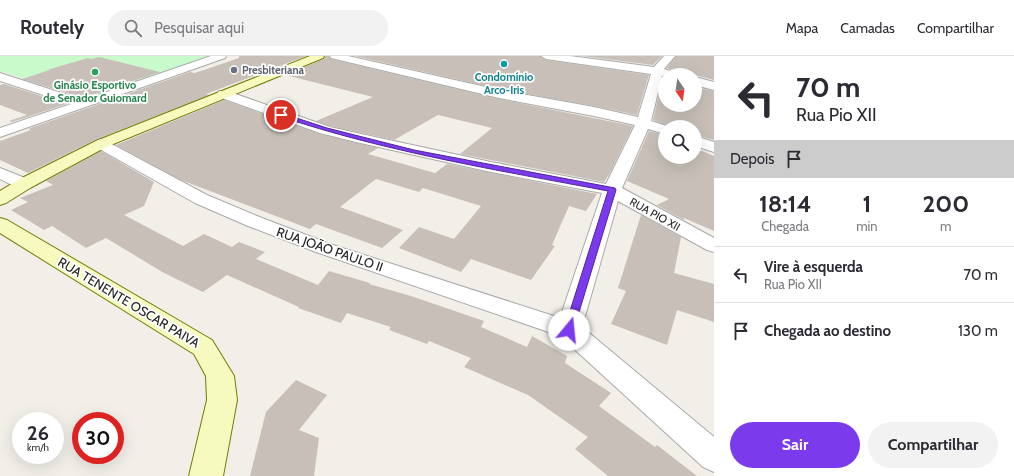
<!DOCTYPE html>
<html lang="pt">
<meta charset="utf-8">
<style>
:root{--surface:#fff;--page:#f2f2f3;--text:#2b2b33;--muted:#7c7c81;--line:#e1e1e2;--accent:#7c3aed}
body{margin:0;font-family:Cabin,sans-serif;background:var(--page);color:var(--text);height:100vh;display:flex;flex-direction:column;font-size:15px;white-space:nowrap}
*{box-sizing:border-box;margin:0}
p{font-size:13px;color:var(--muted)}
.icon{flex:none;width:22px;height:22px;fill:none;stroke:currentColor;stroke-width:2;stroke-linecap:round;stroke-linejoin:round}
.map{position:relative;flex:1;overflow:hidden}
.drawer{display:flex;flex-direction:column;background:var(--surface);width:300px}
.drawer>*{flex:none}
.guide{background:#fff;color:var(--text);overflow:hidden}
.needle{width:26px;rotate:167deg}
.controls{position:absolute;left:658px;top:12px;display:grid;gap:8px}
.controls a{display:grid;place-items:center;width:44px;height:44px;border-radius:50%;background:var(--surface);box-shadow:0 4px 16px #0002;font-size:20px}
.speed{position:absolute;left:12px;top:356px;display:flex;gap:8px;font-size:20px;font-weight:700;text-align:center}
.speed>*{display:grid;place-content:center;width:52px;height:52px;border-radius:50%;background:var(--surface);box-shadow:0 4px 16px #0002;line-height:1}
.speed small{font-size:10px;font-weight:400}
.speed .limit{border:6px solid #d22;background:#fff;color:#111}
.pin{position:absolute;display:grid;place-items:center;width:34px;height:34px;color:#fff;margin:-17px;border:2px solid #fff;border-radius:50%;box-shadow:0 1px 4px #0007}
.me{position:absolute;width:44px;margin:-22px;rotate:17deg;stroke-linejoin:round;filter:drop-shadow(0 0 3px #0008)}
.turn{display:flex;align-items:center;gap:14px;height:84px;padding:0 16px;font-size:18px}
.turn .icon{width:52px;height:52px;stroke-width:2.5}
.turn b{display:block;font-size:28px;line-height:34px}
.then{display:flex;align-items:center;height:38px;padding:0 16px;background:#0003;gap:8px;font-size:15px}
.eta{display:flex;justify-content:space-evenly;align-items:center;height:68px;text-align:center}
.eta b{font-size:24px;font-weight:700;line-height:28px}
.button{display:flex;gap:8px;margin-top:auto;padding:8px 16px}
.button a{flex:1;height:46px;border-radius:24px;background:var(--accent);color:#fff;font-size:16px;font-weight:700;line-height:46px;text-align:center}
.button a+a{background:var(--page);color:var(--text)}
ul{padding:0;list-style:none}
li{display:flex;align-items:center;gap:12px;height:56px;padding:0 16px;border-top:1px solid var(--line)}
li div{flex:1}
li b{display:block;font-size:15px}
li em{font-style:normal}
header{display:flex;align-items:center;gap:24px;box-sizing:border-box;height:56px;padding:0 20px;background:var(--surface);border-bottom:1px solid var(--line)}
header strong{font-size:19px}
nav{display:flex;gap:22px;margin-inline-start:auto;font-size:14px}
.search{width:280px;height:36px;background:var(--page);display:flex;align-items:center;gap:10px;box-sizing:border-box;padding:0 14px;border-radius:22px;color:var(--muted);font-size:15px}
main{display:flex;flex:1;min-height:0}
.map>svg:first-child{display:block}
.park{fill:#c8facc}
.building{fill:#c7bfb8}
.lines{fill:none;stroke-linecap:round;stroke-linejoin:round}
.street-casing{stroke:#a9a9a9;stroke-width:2}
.secondary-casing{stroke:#707d05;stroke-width:2}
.street{fill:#fff;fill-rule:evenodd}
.secondary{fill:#f7fabf;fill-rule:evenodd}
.route{fill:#7c3aed;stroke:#51269a}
.culture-dot{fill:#0f9aa8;stroke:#fff;stroke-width:1.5}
.worship-dot{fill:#6b7280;stroke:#fff;stroke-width:1.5}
.leisure-dot{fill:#2e9e5b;stroke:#fff;stroke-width:1.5}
.labels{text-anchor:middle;stroke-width:3.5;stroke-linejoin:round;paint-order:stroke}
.far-worship-label{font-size:11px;font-weight:bold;fill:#5b616d;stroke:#fff;text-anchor:start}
.far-culture-label{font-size:11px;font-weight:bold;fill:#0d838f;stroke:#fff}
.far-leisure-label{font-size:11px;font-weight:bold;fill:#27864d;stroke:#fff}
.far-street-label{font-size:11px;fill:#222;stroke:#fff}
.street-label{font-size:13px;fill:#222;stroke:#fff}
</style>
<header>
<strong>Routely</strong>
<div class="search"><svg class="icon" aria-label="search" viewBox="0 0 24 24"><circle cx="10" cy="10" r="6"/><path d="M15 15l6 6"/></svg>Pesquisar aqui</div>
<nav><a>Mapa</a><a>Camadas</a><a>Compartilhar</a></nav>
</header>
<main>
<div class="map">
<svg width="714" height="420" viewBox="0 0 714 420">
<rect width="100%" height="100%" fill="#f2efe9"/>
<!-- park -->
<path class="park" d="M 0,0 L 215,0 L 91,43 L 0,15 Z"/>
<!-- building -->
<path class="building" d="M 239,0 L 306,0 L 206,38 L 209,39 L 95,84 L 28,117 L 0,104 L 0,85 L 31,74 L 28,73 L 190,16 L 195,17 L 239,2 Z
M 325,0 L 329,0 L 331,3 L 499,43 L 633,70 L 610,117 L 604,126 L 460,98 L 492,72 L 438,59 L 394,84 L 330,70 L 316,65 L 373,41 L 285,19 L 324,3 Z
M 355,0 L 540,0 L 546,4 L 649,19 L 637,59 L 594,50 L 499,33 Z
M 582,0 L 662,0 L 653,9 Z
M 676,0 L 714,0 L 714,24 L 695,19 L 677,19 L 675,15 L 667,12 Z
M 99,1 L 160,16 L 83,42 L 22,23 L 50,14 L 47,14 L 88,2 L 91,3 Z
M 663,21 L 665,21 L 665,49 L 695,49 L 695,31 L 714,35 L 714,84 L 695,79 L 695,71 L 671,71 L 653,64 Z
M 4,28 L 66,48 L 12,66 L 9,65 L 27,59 L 0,49 L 0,29 Z
M 224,44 L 320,78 L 378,92 L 368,98 L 435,117 L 447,108 L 597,138 L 586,155 L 569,150 L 552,189 L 555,190 L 531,224 L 471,203 L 461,216 L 399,192 L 419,171 L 454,183 L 481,150 L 423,132 L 419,136 L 376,123 L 340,151 L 403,174 L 382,192 L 316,168 L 310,173 L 181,124 L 116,89 Z
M 649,75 L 665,79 L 665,101 L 695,101 L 695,92 L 714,100 L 714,175 L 684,162 L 684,164 L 657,149 L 669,143 L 627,125 Z
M 101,95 L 154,126 L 144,150 L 124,159 L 183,190 L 204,178 L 232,191 L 239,186 L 265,196 L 256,203 L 318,229 L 329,215 L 370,227 L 369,228 L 411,240 L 484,265 L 481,271 L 527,291 L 532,280 L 567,300 L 565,307 L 611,337 L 599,350 L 655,391 L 657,389 L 697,420 L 608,420 L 575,393 L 588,381 L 528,339 L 464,311 L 471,302 L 429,285 L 427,288 L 389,274 L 391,271 L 347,257 L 341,267 L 298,252 L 299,251 L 227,219 L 203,236 L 164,217 L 106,182 L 86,192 L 52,170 L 44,174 L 11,154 L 28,146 L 20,142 L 53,129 L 46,125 Z
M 641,159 L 681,181 L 674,217 L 714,228 L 714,266 L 677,254 L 667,289 L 611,268 L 626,235 L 618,232 Z
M 296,324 L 327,339 L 299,374 L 319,382 L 314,420 L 250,420 L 266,356 Z"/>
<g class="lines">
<defs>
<path id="street" d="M 211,0 L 226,0 L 225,2 L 0,81 L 0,72 L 71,48 L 0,25 L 0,17 L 83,44 Z
M 330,0 L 348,0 L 499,34 L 594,51 L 638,61 L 651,18 L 546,3 L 541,0 L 570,0 L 654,11 L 664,0 L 675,0 L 664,13 L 674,16 L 676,18 L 662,20 L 651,65 L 670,71 L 665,71 L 665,78 L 648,73 L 622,132 L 714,182 L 714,196 L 707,194 L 618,145 L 582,271 L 714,381 L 714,416 L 703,411 L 560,280 L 316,196 L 248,170 L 195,147 L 96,91 L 93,88 L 96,85 L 101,83 L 106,85 L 207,139 L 262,162 L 330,188 L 560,262 L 602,137 L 491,116 L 356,86 L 320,77 L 219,41 L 217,38 L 219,35 L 227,35 L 330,71 L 361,78 L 491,106 L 606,128 L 635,69 L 594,60 L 499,42 L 331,2 Z
M 695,21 L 714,26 L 714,34 L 695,29 Z
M 695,80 L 714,86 L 714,96 L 695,90 Z
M 0,112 L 30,124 L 33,128 L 30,132 L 24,133 L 18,132 L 0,123 Z"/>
<path id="secondary" d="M 310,0 L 324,0 L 323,2 L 106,91 L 30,132 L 6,147 L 0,149 L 0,135 L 18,124 L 96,85 Z
M 0,162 L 7,164 L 212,284 L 234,320 L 237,344 L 223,420 L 189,420 L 207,344 L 206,320 L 194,298 L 0,177 Z"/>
</defs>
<!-- street casing -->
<use href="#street" class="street-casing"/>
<!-- secondary casing -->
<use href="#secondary" class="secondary-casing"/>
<!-- street -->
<use href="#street" class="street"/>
<!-- secondary -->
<use href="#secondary" class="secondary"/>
</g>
<!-- route -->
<path class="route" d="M 281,57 L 327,72 L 414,94 L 615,132 L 616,134 L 573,276 L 565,276 L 564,274 L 608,135 C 497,114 386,96 279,60 L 278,59 Z"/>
<!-- markers -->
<circle class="culture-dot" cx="504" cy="8" r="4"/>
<circle class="worship-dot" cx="234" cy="14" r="4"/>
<circle class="leisure-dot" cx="95" cy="16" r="4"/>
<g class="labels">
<!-- far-worship labels -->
<g class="far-worship-label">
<text x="242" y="18">Presbiteriana</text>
</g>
<!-- far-culture labels -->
<g class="far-culture-label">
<text x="504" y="25">Condomínio<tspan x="504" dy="13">Arco-Iris</tspan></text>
</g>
<!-- far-leisure labels -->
<g class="far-leisure-label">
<text x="95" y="33">Ginásio Esportivo<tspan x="95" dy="13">de Senador Guiomard</tspan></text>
</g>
<!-- far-street labels -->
<g class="far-street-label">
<text transform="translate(655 158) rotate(29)" y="4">RUA PIO XII</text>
</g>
<!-- street labels -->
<g class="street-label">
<text transform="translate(330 193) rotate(19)" y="5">RUA JOÃO PAULO II</text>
<text transform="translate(129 246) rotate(31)" y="5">RUA TENENTE OSCAR PAIVA</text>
</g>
</g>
</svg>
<div class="controls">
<a><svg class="needle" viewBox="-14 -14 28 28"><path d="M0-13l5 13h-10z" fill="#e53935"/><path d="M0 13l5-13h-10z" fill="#7c7c81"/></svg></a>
<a><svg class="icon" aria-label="search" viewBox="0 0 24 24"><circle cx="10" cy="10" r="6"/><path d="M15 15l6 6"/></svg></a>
</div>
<div class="speed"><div>26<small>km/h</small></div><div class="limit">30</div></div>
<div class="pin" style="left:281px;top:59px;background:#d93025"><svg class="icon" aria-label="arrive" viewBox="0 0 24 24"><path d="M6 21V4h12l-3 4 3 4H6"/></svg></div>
<svg class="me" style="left:569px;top:274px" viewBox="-20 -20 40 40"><circle r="19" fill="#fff"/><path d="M0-13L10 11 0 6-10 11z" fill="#7c3aed"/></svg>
</div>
<section class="drawer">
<div class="guide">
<div class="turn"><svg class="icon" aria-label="left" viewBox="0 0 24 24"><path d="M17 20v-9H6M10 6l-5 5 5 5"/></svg><div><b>70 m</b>Rua Pio XII</div></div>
<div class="then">Depois<svg class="icon" aria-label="arrive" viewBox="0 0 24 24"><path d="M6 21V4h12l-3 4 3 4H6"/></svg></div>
</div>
<div class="eta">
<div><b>18:14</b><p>Chegada</p></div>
<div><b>1</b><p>min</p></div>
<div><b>200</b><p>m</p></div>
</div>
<ul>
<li><svg class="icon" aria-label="left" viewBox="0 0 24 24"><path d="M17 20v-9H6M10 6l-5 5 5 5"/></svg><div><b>Vire à esquerda</b><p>Rua Pio XII</p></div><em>70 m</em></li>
<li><svg class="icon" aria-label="arrive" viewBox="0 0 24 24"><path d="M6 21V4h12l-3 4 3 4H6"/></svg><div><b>Chegada ao destino</b></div><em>130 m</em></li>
</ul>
<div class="button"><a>Sair</a><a>Compartilhar</a></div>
</section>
</main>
